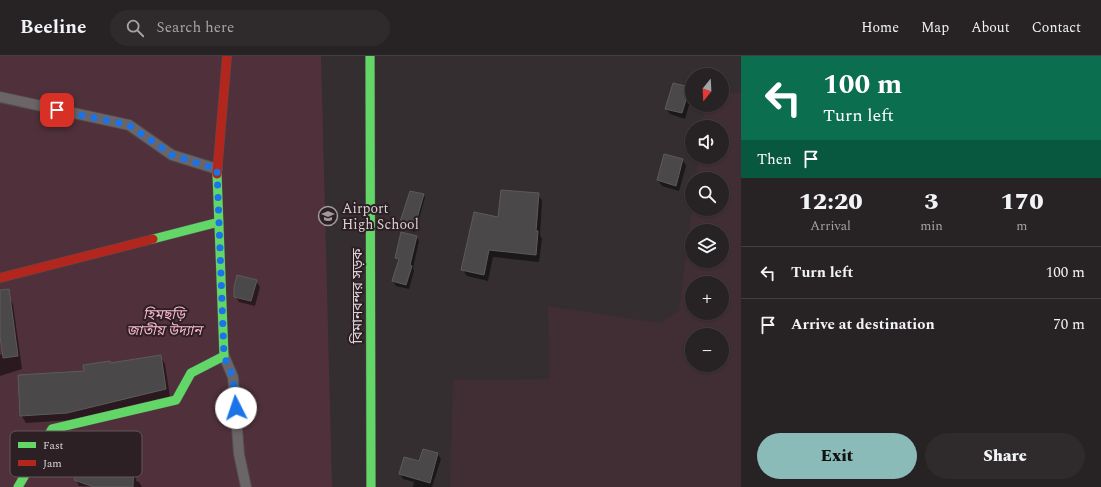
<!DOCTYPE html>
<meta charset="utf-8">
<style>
:root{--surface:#272224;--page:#2f2a2c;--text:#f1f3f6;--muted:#a4a4a6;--line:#433f41;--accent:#8bbbb9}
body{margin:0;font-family:Spectral,"Noto Sans Bengali",serif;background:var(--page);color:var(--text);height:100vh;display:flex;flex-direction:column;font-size:15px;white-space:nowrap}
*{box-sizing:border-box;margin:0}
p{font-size:13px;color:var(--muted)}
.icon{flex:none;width:22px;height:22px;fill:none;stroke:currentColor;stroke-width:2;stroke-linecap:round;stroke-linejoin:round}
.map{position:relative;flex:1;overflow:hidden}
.sheet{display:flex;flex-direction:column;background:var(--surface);width:360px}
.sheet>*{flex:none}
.top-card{background:#0b6e4f;color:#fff;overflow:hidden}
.needle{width:26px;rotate:198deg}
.controls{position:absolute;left:685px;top:12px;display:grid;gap:8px}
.controls a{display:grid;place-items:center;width:44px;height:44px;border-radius:50%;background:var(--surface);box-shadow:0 1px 3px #0004,0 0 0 1px var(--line);font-size:20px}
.pin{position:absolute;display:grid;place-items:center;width:34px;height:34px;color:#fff;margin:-17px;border-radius:8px;box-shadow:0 2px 6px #0006}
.me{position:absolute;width:44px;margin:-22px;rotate:356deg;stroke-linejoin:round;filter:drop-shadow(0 0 3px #0008)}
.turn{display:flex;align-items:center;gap:14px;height:84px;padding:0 16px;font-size:18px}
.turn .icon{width:52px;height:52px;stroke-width:2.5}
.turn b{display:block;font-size:28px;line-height:34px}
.then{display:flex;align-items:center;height:38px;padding:0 16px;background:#0003;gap:8px;font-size:15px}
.eta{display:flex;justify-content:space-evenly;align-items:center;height:68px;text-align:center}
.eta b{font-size:24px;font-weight:800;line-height:28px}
.primary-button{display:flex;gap:8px;margin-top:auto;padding:8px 16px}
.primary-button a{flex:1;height:46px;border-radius:24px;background:var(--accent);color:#111;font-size:16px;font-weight:800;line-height:46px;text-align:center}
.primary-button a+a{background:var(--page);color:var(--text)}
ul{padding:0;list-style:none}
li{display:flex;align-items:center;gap:12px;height:52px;padding:0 16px;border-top:1px solid var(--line)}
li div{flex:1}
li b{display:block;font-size:15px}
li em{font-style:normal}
header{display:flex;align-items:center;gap:24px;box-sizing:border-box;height:56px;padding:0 20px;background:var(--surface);border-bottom:1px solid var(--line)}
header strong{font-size:19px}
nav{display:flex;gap:22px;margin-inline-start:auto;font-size:14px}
.search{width:280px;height:36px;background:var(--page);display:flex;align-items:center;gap:10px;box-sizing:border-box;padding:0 14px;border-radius:22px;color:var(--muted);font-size:15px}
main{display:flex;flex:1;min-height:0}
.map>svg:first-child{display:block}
.built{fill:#402e34;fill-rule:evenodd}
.green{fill:#50313b}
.shadow{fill:#0007}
.building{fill:#4a4848;stroke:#5c5b5a}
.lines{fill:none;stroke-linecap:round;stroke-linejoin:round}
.lane-casing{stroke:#524c4e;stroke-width:12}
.fast-casing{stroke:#524c4e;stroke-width:10}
.jam-casing{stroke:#524c4e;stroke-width:10}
.lane{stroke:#6b6567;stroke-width:10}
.fast{stroke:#63d668;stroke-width:9}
.jam{stroke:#b3261e;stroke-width:9}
.route{stroke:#1a73e8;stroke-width:7;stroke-dasharray:0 12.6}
.labels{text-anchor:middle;stroke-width:4;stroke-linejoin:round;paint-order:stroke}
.poi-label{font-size:14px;fill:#dcd3d6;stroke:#2d2025;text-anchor:start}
.street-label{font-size:14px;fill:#dcd3d6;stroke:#2d2025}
.park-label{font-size:14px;font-style:italic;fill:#fab6cd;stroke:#2d2025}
.key{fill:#2d2025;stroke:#62565a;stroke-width:1}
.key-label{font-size:11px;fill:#dcd3d6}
</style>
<header>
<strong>Beeline</strong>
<div class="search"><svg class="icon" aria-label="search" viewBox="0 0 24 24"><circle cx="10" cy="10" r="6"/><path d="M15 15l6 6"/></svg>Search here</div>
<nav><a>Home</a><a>Map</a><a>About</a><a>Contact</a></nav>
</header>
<main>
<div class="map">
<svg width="741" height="431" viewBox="0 0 741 431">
<rect width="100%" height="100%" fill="#342e30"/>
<!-- built -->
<path class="built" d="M 722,35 L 741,37 L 741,431 L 450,431 L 453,324 L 549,323 L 548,250 L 660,267 L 679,255 L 692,152 L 692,153 L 722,153 L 722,123 L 696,123 L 698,101 L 722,101 L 722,71 L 702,71 L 705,49 L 722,49 ZM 692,175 L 722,175 L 722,205 L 692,205 ZM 692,227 L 722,227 L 722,257 L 692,257 ZM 692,279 L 722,279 L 722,309 L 692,309 Z"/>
<!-- green -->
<path class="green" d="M 0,0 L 321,0 L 332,431 L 0,431 Z"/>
<!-- shadow -->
<path class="shadow" d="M 689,32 L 692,39 L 685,63 L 670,58 L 666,53 Z
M 665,99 L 683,104 L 686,110 L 679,135 L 662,130 L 658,124 Z
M 410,136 L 424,139 L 425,142 L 415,176 L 402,171 L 400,169 Z
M 538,138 L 542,145 L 540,179 L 542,183 L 539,206 L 493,201 L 488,225 L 467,220 L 462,213 L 499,162 Z
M 417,181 L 419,185 L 413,212 L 414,215 L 409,233 L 396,230 L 393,225 L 399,207 L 396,201 Z
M 256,225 L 260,231 L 255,250 L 239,246 L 235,240 Z
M 9,242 L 13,248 L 22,313 L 0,320 L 0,299 L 3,298 L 0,273 L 0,243 Z
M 160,300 L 165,308 L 170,341 L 72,364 L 26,367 L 21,359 L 85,316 L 110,308 Z
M 134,384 L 138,390 L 136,425 L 139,426 L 142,431 L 79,430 L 76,424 L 82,408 L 74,404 L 70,398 L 121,389 Z
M 438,398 L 441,403 L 432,431 L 413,431 L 414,426 L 403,423 L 400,417 Z"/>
<!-- building -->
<path class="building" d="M 673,27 L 690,31 L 682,57 L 665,53 Z
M 664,98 L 683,103 L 676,130 L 657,124 Z
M 501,134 L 539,137 L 536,175 L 538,175 L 536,199 L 489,194 L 484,219 L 461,214 L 474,156 L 498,161 Z
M 410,135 L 424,138 L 414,173 L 399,169 Z
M 401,176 L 417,180 L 410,209 L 412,210 L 406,229 L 392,225 L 399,203 L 395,202 Z
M 237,219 L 257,224 L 251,245 L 234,241 L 234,231 Z
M 9,233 L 18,300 L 3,302 L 0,280 L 0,234 Z
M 161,299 L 166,333 L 67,357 L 20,360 L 18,319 L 84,315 L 83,309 L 110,305 L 110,307 Z
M 92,376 L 120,388 L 120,382 L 135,383 L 133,431 L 94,431 L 74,424 L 82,404 L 69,399 L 77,380 Z
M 423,393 L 438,397 L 430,427 L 399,418 L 404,401 L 419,405 Z"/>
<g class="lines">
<defs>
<path id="lane" d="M 0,41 L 129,69 L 172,99 L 217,113
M 224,300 L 233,321 L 239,398 L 246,431"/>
<path id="fast" d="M 370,0 L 371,431
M 153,183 L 219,166
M 18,431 L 52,373 L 176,344 L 191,317 L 224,300 L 217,118"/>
<path id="jam" d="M 217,118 L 227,0
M 0,222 L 153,183"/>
</defs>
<!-- lane casing -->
<use href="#lane" class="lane-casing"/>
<!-- fast casing -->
<use href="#fast" class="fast-casing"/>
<!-- jam casing -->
<use href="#jam" class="jam-casing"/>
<!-- lane -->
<use href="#lane" class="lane"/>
<!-- fast -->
<use href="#fast" class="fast"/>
<!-- jam -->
<use href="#jam" class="jam"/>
</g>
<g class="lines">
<!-- route -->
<path class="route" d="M 57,54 L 129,69 L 172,99 L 217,113 L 224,300 L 233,321 L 236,352"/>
</g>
<!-- icons -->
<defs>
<symbol id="school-ring" viewBox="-11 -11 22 22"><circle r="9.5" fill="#2d2025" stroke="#a1999c" stroke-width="1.5"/><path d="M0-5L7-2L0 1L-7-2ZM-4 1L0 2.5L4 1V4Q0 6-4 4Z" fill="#a1999c"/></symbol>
</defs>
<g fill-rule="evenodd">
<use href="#school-ring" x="317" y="149" width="22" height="22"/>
</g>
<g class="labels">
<!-- poi labels -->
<g class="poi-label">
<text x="342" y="157">Airport<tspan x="342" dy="16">High School</tspan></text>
</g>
<!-- street labels -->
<g class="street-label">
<text transform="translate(357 240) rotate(-90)" y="5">বিমানবন্দর সড়ক</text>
</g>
<!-- park labels -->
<g class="park-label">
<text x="164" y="263">হিমছড়ি<tspan x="164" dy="16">জাতীয় উদ্যান</tspan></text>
</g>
</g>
<!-- legend -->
<rect x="10" y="375" width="132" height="46" rx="6" class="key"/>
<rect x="18" y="386" width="18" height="6" fill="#63d668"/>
<rect x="18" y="404" width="18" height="6" fill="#b3261e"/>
<g class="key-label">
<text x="43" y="393">Fast</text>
<text x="43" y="411">Jam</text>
</g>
</svg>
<div class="controls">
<a><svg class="needle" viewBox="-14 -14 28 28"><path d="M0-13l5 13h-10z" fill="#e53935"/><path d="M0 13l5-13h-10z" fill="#a4a4a6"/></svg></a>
<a><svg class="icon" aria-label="sound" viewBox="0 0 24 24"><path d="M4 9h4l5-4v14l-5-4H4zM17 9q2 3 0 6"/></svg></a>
<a><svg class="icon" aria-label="search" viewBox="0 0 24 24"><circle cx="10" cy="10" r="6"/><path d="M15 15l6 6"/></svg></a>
<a><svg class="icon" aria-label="layers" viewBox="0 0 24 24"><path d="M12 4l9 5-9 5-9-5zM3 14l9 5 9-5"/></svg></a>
<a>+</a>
<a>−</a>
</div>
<div class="pin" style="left:57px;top:54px;background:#d93025"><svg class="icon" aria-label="arrive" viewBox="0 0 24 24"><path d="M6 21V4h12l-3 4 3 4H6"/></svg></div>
<svg class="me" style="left:236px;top:352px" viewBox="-20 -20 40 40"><circle r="19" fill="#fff"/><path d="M0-13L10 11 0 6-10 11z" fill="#1a73e8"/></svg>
</div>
<section class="sheet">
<div class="top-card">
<div class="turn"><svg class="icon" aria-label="left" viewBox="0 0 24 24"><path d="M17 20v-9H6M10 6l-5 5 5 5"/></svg><div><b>100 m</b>Turn left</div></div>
<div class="then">Then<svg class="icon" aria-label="arrive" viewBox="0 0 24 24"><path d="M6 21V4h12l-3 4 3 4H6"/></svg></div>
</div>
<div class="eta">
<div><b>12:20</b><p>Arrival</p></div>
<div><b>3</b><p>min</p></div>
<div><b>170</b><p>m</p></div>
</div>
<ul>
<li><svg class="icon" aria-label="left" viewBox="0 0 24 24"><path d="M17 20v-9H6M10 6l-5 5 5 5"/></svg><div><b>Turn left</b></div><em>100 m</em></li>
<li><svg class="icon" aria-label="arrive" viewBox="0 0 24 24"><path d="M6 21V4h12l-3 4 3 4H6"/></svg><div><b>Arrive at destination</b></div><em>70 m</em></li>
</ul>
<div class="primary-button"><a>Exit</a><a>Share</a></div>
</section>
</main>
